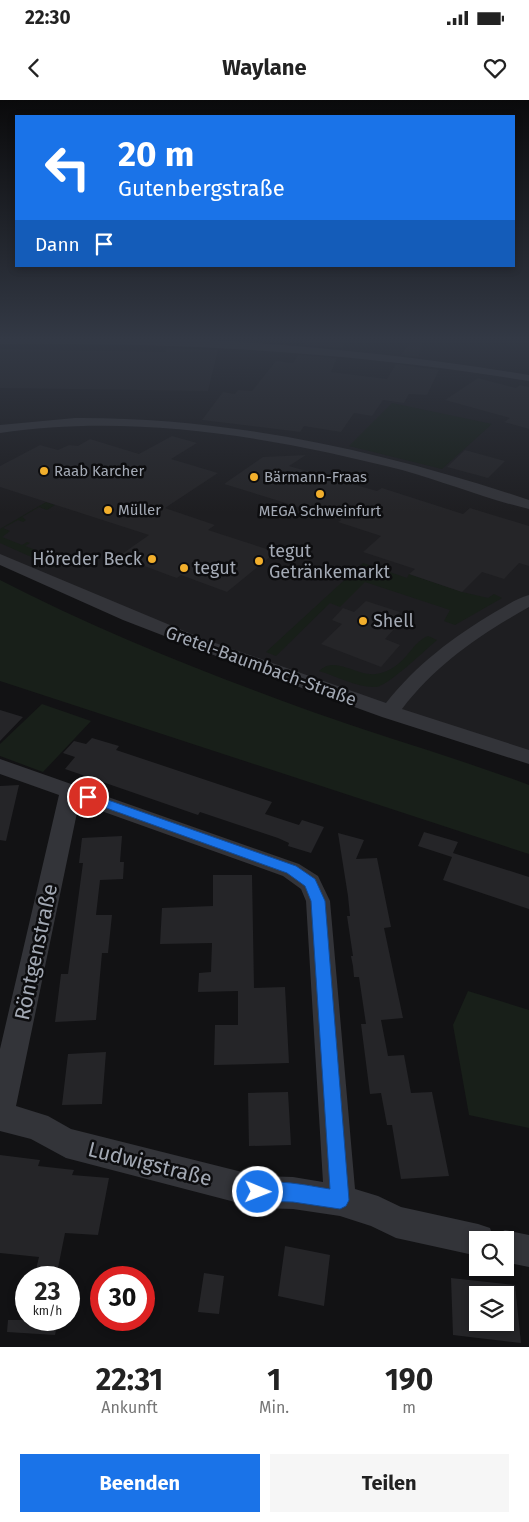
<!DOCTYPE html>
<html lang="de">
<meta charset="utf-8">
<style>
:root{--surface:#fff;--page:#f6f6f6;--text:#222;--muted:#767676;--accent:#1a73e8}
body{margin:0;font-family:"Fira Sans",sans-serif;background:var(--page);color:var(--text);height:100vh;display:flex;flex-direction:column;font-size:19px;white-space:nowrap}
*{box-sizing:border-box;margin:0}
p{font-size:16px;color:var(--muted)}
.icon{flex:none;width:28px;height:28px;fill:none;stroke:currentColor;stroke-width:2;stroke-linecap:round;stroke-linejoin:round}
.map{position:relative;height:1247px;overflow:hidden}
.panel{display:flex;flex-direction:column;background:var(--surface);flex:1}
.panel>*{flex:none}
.top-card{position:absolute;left:15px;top:15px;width:500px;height:152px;border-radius:0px;box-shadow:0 2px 8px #0003;background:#1a73e8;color:#fff;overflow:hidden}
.controls{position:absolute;left:469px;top:1131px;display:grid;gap:10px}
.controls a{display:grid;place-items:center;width:45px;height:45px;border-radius:0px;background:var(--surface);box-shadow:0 2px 8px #0003;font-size:25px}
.speed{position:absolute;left:15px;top:1166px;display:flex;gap:10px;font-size:25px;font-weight:700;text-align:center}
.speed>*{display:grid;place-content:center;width:65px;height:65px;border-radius:50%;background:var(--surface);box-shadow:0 2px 8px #0003;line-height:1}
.speed small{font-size:12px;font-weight:400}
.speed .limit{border:8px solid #d22;background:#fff;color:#111}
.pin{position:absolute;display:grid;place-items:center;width:42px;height:42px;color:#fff;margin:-21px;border:2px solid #fff;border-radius:50%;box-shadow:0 1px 5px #0007}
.me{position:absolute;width:55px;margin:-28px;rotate:91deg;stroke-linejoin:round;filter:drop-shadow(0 0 4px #0008)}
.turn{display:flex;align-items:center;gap:18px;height:105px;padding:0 20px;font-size:22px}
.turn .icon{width:65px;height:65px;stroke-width:2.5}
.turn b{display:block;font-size:35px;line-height:42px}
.then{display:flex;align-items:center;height:48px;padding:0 20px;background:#0003;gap:10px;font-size:19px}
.eta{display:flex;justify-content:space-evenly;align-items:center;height:85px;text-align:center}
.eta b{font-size:30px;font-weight:700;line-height:35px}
.primary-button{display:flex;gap:10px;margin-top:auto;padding:10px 20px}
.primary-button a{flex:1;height:58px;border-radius:0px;background:var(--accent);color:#fff;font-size:20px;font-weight:700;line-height:58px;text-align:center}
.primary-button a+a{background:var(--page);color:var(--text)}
.status{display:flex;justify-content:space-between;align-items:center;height:35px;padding:0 25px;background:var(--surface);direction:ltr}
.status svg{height:14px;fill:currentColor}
header{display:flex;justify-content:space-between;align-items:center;height:65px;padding:0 20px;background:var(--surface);font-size:22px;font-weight:700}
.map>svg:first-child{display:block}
.built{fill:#1e1e21}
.green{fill:#181f19}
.building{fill:#252528;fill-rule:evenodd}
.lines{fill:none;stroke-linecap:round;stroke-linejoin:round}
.minor{fill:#333439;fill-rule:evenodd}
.route{fill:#1a73e8;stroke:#114b97}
.poi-dot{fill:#f2af2c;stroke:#0d0d0f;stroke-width:2}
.labels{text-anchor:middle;stroke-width:5;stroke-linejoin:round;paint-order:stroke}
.far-poi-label{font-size:15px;fill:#a3a9b4;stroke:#0d0d0f;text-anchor:start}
.poi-label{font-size:18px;fill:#a3a9b4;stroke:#0d0d0f;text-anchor:start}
.street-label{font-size:18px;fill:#a3a9b4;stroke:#0d0d0f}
.near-street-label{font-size:21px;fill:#a3a9b4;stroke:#0d0d0f}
</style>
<div class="status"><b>22:30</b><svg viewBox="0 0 49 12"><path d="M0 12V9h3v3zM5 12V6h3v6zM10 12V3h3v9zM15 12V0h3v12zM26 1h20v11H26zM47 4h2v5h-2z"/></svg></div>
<header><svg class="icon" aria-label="back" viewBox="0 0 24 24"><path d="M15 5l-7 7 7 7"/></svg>Waylane<svg class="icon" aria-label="heart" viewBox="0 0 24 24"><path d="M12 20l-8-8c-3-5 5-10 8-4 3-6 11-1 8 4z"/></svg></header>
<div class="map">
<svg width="529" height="1247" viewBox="0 0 529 1247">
<rect width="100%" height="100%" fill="#121214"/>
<!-- built -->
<path class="built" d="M 0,237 L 529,237 L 529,656 L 293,577 L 0,459 Z"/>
<!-- green -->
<path class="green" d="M 251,237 L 305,237 L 300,245 L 249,241 Z
M 392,303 L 492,324 L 442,369 L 349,346 Z
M 46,402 L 55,405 L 47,410 L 39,407 L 22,417 L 26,420 L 23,422 L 18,420 L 3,428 L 10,431 L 2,437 L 22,445 L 27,442 L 30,443 L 25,446 L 46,454 L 51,451 L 54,452 L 49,455 L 61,460 L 67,456 L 71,458 L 56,468 L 0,443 L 0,429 Z
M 363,463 L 407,478 L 409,474 L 462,492 L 488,498 L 494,494 L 502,498 L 455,525 L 444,521 L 450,510 L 365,482 L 340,507 L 330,503 L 276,556 L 266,552 Z
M 0,480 C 101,532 205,573 310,611 C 383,637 457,658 529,685 L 529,754 L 0,581 Z
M 428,536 L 437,540 C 425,550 388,586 376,587 C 358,588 336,576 319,571 C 336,555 356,577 376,574 C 405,570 410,543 428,536 Z
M 42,604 L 91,621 L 43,672 L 0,656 L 0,644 Z
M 468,891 L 529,910 L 529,1028 L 469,1015 L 453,925 Z"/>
<!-- building -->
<path class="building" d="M 310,237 L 349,237 L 342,248 L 304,245 Z
M 414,237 L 423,237 L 419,256 L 428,258 L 401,255 Z
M 166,248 L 218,250 L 208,291 L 0,288 L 0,249 L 166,252 Z
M 298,255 L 337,258 L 331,272 L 387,279 L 396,264 L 439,270 L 427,295 L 409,294 L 404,303 L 383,300 L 372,316 L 354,313 L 341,332 L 304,326 L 300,332 L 202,320 L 223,292 L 235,294 L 238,290 L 252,291 L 276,261 L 293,263 Z
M 478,278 L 516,288 L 520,285 L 529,287 L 529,329 L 504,322 L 510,318 L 445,300 Z
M 172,336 L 197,343 L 171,359 L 218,373 L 165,408 L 215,425 L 208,430 L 276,452 L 227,492 L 181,475 L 177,478 L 171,476 L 134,462 L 137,459 L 122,454 L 149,435 L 0,387 L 0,366 L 40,345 L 58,350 L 69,345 L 78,346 L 90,339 L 139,354 Z
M 465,350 L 505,361 L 488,378 L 447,367 Z
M 306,355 L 289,366 L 377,391 L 382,388 L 463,414 L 470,408 L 529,426 L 529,466 L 519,463 L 504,479 L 482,472 L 462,492 L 409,474 L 415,469 L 363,452 L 381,436 L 338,422 L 341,420 L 224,384 L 263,357 Z
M 366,501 L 400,512 L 387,525 L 395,528 L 385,539 L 400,545 L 381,567 L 321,544 L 342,524 L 332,520 L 343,508 L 354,512 Z
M 0,610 L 23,617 L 0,641 Z
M 92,638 L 119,646 L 116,650 L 272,702 L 265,714 L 299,725 L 302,720 L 324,727 L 311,753 L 288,746 L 289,743 L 278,738 L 200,712 L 198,715 L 65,669 L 75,657 L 63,653 L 74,641 L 86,644 Z
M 19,685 L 6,741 L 0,740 L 0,686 Z
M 424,732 L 458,742 L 453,753 L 529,777 L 529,809 L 443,780 L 452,757 L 418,746 Z
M 338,733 L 364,740 L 356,759 L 377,758 L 391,827 L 384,828 L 403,918 L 381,920 L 388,956 L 404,955 L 411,993 L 432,992 L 449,1076 L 401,1079 L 392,1025 L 387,1025 L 381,993 L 370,994 L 361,924 L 366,924 L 359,877 L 354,877 L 353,866 L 351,856 L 353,856 L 347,816 L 350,816 L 348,796 Z
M 122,736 L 120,762 L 124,762 L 123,779 L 100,780 L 96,815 L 112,815 L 108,853 L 102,853 L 96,920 L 55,922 L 61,874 L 68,874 L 83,763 L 79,763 L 82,738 Z
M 213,775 L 252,775 L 254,888 L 285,887 L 289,963 L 214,965 L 215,925 L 238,925 L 238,891 L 198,892 L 199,873 L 211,872 L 212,843 L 160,844 L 162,808 L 213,806 Z
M 106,952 L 102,1004 L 62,1005 L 68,954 Z
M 288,992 L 291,1045 L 249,1046 L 248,993 Z
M 0,1055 L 40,1060 L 38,1066 L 74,1070 L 72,1075 L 109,1078 L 98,1135 L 65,1133 L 56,1178 L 34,1178 L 39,1157 L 0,1153 Z
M 285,1146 L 330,1155 L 324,1206 L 278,1196 Z
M 204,1173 L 224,1176 L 219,1214 L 198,1212 Z
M 451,1178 L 515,1185 L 521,1243 L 453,1235 ZM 478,1195 L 505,1195 L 505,1222 L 478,1222 Z
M 8,1220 L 58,1220 L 55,1235 L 7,1232 Z"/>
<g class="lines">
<!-- minor -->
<path class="minor" d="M 133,237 C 266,241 397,253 529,275 L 529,281 C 353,252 178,242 0,244 L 0,238 Z
M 75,318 C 229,317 383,351 529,400 L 529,409 C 486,399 445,382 402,370 C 273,337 133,313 0,333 L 0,325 Z
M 0,454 L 201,538 L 386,603 C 416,565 453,537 495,512 C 506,506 517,498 529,495 L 529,507 C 481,534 436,564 402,609 L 529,650 L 529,664 L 382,617 L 255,571 L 123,520 L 0,465 Z
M 0,659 L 299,764 L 318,776 L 330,801 L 355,1089 L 378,1096 L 401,1107 L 478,1124 L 490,1128 L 493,1136 L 505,1130 L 529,1135 L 529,1167 L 505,1162 L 505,1140 L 478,1140 L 478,1156 L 396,1138 L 371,1126 L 340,1116 L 293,1109 L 258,1108 L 66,1058 L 31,1039 L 0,1031 L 0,949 L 59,695 L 0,674 ZM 79,703 L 283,776 L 301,789 L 306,801 L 323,1082 L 293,1077 L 258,1076 L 71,1029 L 48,1016 L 16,1006 Z"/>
</g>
<!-- sky -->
<linearGradient id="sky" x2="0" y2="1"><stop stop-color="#0a0a0b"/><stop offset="0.58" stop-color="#333945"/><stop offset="1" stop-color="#333945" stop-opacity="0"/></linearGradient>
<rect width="529" height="412" fill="url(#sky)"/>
<!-- route -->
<path class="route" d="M 88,693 L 296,766 L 315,779 L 325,801 L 349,1100 L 346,1106 L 340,1109 L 293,1102 L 258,1101 L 252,1098 L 249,1092 L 252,1086 C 272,1077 309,1086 330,1089 L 311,801 L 305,786 L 287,773 L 84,700 L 82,697 L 84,694 Z"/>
<!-- markers -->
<g class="poi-dot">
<circle cx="44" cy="371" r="5"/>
<circle cx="254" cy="377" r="5"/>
<circle cx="320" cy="394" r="5"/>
<circle cx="108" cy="410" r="5"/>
<circle cx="152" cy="459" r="5"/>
<circle cx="259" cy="461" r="5"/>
<circle cx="184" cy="468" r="5"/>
<circle cx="363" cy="521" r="5"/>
</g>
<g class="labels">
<!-- far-poi labels -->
<g class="far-poi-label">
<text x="54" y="376">Raab Karcher</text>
<text x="264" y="382">Bärmann-Fraas</text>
<text x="118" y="415">Müller</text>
<text x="320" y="416" text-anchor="middle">MEGA Schweinfurt</text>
</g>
<!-- poi labels -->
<g class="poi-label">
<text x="269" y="457">tegut<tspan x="269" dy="21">Getränkemarkt</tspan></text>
<text x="142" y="465" text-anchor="end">Höreder Beck</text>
<text x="194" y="474">tegut</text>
<text x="373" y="527">Shell</text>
</g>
<!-- street labels -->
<g class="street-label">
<text transform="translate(261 566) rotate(20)" y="6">Gretel-Baumbach-Straße</text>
</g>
<!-- near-street labels -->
<g class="near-street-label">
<text transform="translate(36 852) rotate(-78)" y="7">Röntgenstraße</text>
<text transform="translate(150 1064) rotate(14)" y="7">Ludwigstraße</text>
</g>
</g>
</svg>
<div class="controls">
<a><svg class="icon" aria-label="search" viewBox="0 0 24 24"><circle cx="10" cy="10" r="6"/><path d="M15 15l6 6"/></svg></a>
<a><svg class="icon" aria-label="layers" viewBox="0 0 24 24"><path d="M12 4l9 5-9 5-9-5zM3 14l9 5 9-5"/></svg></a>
</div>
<div class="speed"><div>23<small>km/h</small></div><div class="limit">30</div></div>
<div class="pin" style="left:88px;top:697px;background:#d93025"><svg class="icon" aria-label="arrive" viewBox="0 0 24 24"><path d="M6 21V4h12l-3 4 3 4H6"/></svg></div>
<svg class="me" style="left:258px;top:1092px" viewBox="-20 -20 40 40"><circle r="17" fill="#1a73e8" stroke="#fff" stroke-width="3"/><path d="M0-11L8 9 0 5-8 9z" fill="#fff"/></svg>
<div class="top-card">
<div class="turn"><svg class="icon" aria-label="left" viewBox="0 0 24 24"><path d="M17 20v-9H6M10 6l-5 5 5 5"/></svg><div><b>20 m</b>Gutenbergstraße</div></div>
<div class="then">Dann<svg class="icon" aria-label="arrive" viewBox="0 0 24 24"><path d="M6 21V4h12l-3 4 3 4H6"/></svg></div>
</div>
</div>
<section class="panel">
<div class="eta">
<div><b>22:31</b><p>Ankunft</p></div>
<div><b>1</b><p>Min.</p></div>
<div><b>190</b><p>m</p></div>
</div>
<div class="primary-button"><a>Beenden</a><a>Teilen</a></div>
</section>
